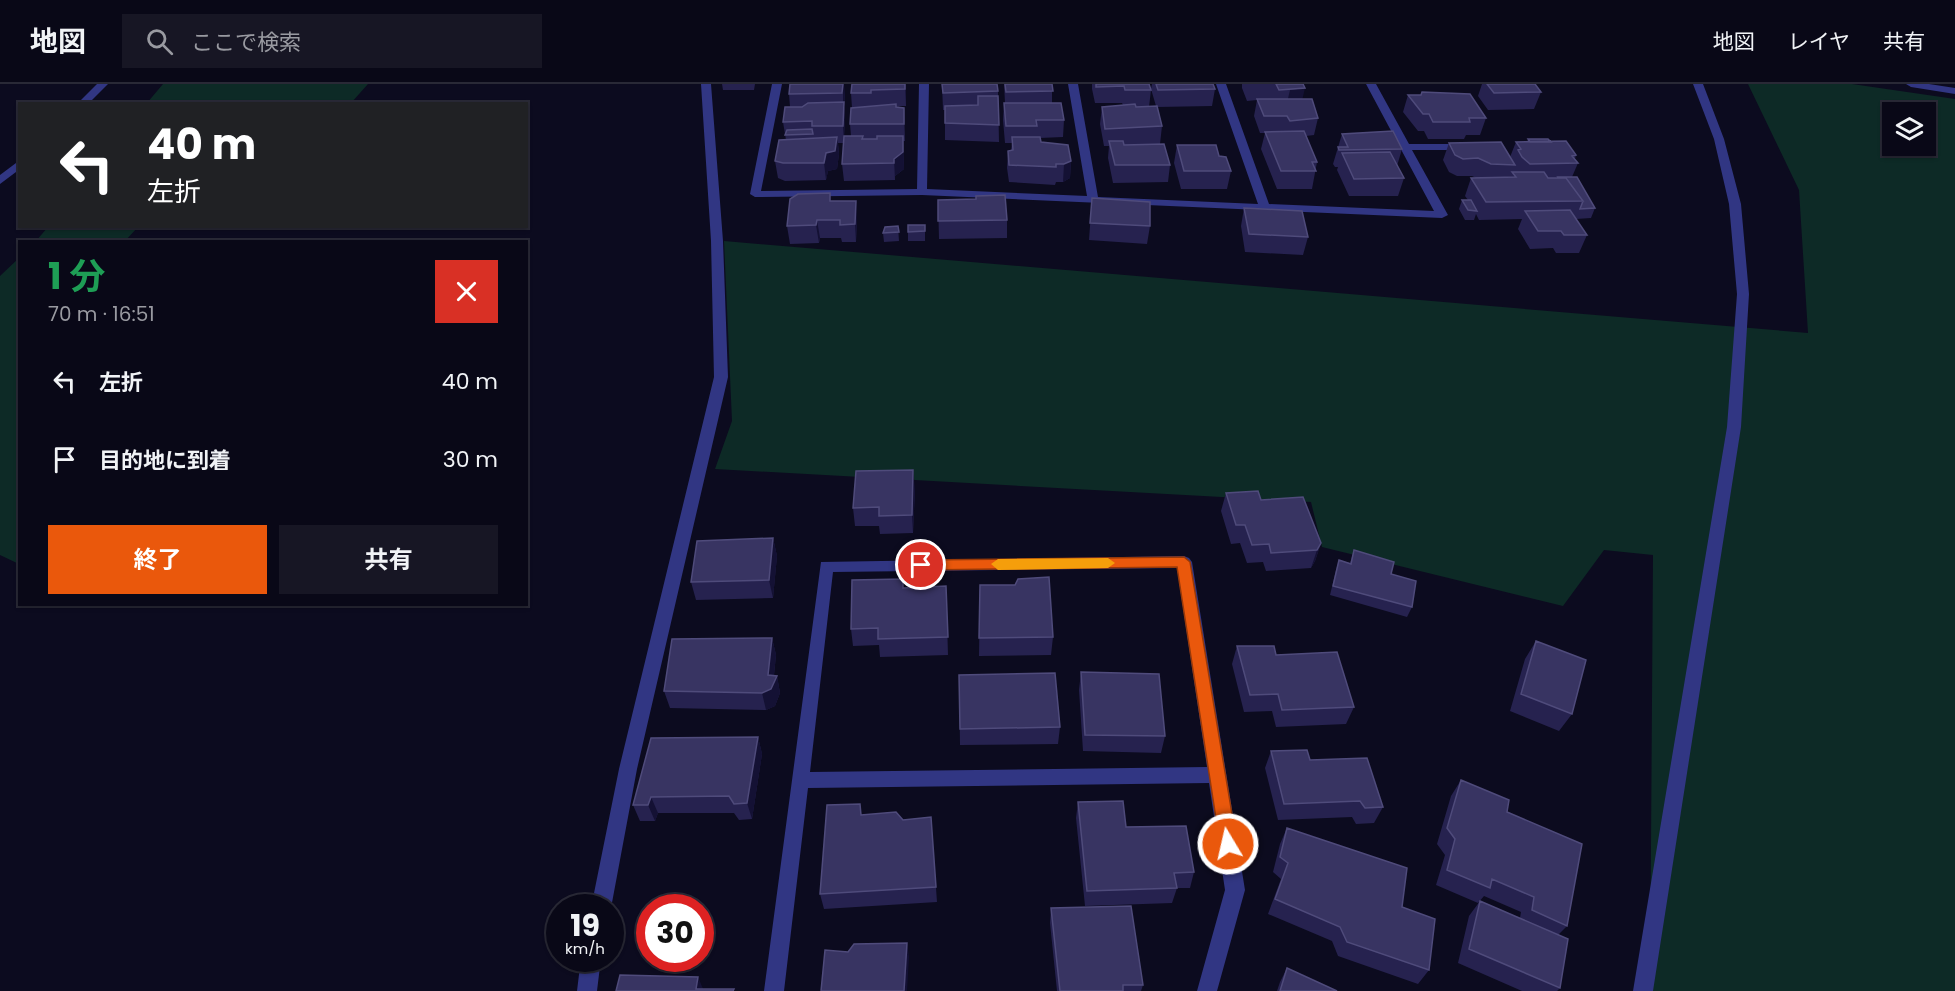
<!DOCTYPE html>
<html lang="ja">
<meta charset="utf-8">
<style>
:root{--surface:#090817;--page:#171624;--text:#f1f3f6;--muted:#999aa1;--line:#292936;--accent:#ea580c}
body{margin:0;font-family:Poppins,"Noto Sans JP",sans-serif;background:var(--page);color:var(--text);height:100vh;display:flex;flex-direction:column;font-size:22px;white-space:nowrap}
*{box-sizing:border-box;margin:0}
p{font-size:20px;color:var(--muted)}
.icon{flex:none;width:33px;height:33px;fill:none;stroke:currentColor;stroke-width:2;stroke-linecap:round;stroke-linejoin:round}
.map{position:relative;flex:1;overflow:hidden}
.drawer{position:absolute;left:18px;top:156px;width:510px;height:366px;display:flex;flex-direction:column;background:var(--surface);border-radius:0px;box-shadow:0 2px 4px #0004,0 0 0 2px var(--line)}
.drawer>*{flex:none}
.hud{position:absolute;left:18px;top:18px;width:510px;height:126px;border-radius:0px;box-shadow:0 2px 4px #0004,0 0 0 2px var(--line);background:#202124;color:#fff;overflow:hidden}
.fabs{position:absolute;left:1882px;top:18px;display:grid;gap:12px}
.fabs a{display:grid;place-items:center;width:54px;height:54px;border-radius:0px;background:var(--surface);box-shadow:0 2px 4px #0004,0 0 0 2px var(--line);font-size:30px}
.speed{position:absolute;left:546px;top:810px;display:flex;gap:12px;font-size:30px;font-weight:700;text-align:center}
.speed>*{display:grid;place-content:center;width:78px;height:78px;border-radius:50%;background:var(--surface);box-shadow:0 2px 4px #0004,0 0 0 2px var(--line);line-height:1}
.speed small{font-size:15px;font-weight:400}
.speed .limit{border:9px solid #d22;background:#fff;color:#111}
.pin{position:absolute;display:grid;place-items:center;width:51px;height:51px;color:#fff;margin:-26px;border:3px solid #fff;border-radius:50%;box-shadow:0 2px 6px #0007}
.me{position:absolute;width:66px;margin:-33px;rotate:351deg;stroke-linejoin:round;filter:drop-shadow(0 0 4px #0008)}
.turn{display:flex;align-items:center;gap:21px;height:126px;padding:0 30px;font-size:27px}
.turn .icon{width:78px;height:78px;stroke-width:2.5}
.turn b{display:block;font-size:42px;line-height:51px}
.round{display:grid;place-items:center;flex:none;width:63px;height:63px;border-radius:0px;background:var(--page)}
.head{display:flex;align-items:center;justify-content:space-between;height:102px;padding:0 30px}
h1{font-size:36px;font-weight:700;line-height:45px;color:#1e9e55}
.cta{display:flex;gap:12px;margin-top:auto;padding:12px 30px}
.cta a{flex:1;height:69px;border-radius:0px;background:var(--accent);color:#fff;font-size:24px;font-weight:700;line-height:69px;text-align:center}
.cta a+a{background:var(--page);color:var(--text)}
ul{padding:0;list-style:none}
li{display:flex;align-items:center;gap:18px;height:78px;padding:0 30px}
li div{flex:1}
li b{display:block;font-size:22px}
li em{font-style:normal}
header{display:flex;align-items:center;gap:36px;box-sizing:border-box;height:84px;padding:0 30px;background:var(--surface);border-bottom:2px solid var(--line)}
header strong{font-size:28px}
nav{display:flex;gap:33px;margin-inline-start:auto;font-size:21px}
.search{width:420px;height:54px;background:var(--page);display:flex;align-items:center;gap:15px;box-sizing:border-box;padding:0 21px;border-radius:0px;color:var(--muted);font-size:22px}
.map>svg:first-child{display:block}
.green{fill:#0d2a26;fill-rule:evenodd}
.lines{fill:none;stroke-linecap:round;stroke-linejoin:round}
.minor{fill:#313683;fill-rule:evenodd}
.tertiary{fill:#313683;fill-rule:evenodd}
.wall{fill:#26224f}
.shaded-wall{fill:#141134}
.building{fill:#383462;stroke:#4f4b7b;stroke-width:1.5}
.route{fill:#ea580c;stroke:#983908;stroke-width:1.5}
.slow{fill:#f59e0b}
</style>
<header>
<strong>地図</strong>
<div class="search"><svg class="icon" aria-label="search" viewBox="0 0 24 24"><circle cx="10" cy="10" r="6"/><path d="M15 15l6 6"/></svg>ここで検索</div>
<nav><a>地図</a><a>レイヤ</a><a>共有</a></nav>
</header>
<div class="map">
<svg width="1955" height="907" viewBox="0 0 1955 907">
<rect width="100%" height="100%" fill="#0c0b1f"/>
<!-- green -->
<path class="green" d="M 163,0 L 368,0 L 351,19 L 147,19 Z
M 1748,0 L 1852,0 L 1955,15 L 1955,907 L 1650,907 L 1653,471 L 1604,466 L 1563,522 L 1322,463 L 1311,418 L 715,385 L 732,337 L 724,157 L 1808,249 L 1799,106 ZM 1893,28 L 1926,28 L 1926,62 L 1893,62 Z
M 48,143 L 48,142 L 138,143 L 125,157 L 36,157 Z
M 19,174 L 19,480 L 0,471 L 0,192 Z"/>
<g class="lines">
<!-- minor -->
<path class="minor" d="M 97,0 L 108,0 L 88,20 L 77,20 Z
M 701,0 L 711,0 L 723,157 L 728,293 L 637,685 L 611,824 L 591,824 L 619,685 L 714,293 L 711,157 Z
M 772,0 L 782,0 L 761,107 L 917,105 L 919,0 L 929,0 L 927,105 L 1087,112 L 1068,0 L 1078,0 L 1098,113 L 1258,120 L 1216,0 L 1226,0 L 1269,120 L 1434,127 L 1366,0 L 1376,0 L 1409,60 L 1468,60 L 1473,63 L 1468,66 L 1412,66 L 1448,131 L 1442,134 L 922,111 L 755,113 L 750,110 Z
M 1906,0 L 1929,0 L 1955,4 L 1955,10 L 1911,3 Z
M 20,76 L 20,85 L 0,100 L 0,91 Z
M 1184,472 L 1189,474 L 1192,478 L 1245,806 L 1217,907 L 1197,907 L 1225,806 L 1209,699 L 808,704 L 784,907 L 764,907 L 821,478 ZM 1177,484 L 1207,683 L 810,688 L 833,488 Z
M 581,874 L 601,874 L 597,907 L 577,907 Z"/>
<!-- tertiary -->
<path class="tertiary" d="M 1693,0 L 1703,0 L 1724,55 L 1741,120 L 1749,210 L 1741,343 L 1653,907 L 1633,907 L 1727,343 L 1737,210 L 1729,120 L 1714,55 Z"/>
</g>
<!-- wall -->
<path class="wall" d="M 722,0 L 755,0 L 754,6 L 723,6 Z
M 852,0 L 906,0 L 906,22 L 896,22 L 904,24 L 905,57 L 903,57 L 904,85 L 895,92 L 895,96 L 844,97 L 842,80 L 844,59 L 838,59 L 839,70 L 837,85 L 828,87 L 826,96 L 785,97 L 778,94 L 775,77 L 786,56 L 783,38 L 790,23 L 789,10 L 845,9 L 844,22 L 845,35 L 844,52 L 851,52 L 850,40 L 852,24 L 851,9 Z
M 942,0 L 998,7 L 999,58 L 945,56 L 945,26 L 943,26 Z
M 1004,0 L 1052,0 L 1052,19 L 1064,36 L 1063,53 L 1040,54 L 1041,58 L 1071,77 L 1070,94 L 1063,98 L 1056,98 L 1055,101 L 1009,98 L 1007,84 L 1008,67 L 1011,66 L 1012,59 L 1005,59 L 1003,36 L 1004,19 L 1005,19 Z
M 1092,0 L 1149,0 L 1151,6 L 1149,23 L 1156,22 L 1151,5 L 1152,0 L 1213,0 L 1215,5 L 1212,22 L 1157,23 L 1162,42 L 1160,60 L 1136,61 L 1170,81 L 1168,98 L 1113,99 L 1108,74 L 1109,62 L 1104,62 L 1100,40 L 1102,23 L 1123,21 L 1122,19 L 1095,19 L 1092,5 Z
M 1242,0 L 1303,0 L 1302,15 L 1318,34 L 1314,51 L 1306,52 L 1317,78 L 1312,105 L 1277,105 L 1261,65 L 1265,49 L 1260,49 L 1254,32 L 1257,16 L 1247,17 L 1242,4 Z
M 1482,0 L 1535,0 L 1541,8 L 1534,25 L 1488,26 L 1478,12 Z
M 1408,11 L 1486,34 L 1480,51 L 1466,51 L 1464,55 L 1428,55 L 1424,47 L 1418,47 L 1403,28 Z
M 1342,50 L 1402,65 L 1397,82 L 1404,94 L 1398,112 L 1349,112 L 1337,86 L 1338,83 L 1335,83 L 1333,80 Z
M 1528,55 L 1551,58 L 1576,71 L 1575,75 L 1578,79 L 1572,93 L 1595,124 L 1591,134 L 1576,135 L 1587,151 L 1579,169 L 1556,169 L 1553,164 L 1530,165 L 1518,145 L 1522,135 L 1479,136 L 1476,130 L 1474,136 L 1465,136 L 1459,125 L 1462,116 L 1468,116 L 1465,112 L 1471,94 L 1476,94 L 1472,92 L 1457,92 L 1449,88 L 1443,76 L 1449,59 L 1510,73 L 1516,58 L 1527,58 Z
M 1177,61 L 1219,72 L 1231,87 L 1227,105 L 1181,105 L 1174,79 Z
M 1092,114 L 1150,142 L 1147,160 L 1089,156 Z
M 938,116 L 1007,136 L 1007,154 L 939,155 Z
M 831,117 L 857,135 L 856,158 L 842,158 L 841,154 L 820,154 L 819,159 L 790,160 L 787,142 Z
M 1244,124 L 1308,153 L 1303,171 L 1245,168 L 1241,142 Z
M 925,141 L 925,157 L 908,157 L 908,148 Z
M 898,142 L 899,157 L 884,158 L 883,149 Z
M 915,405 L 913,449 L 880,450 L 879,442 L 855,442 L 853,424 Z
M 1226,409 L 1261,416 L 1321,459 L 1315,477 L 1311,484 L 1266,487 L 1263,478 L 1247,479 L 1240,459 L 1231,460 L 1221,427 Z
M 773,454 L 777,472 L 773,514 L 696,516 L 691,498 Z
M 1354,466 L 1391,490 L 1412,523 L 1407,533 L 1330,511 L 1336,486 L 1339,476 L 1350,479 Z
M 980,501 L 1053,553 L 1051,571 L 979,572 Z
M 946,502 L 948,571 L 880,573 L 879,561 L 853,562 L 851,545 L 903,504 Z
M 772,554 L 776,571 L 774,591 L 777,592 L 780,609 L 775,622 L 766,626 L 670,624 L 664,607 Z
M 1536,557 L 1572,630 L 1559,647 L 1510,627 L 1525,575 Z
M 1237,562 L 1276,571 L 1354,623 L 1346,640 L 1276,643 L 1272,627 L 1244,628 L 1232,580 Z
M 1081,588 L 1165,652 L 1161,669 L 1083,667 L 1079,606 Z
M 959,591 L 1060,643 L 1058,660 L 960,661 Z
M 758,653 L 762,670 L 752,735 L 739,736 L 734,729 L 658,729 L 655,737 L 640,737 L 633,721 Z
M 1271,667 L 1310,676 L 1383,723 L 1374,739 L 1356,740 L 1352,733 L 1278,736 L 1265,684 Z
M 1461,696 L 1507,728 L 1567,842 L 1558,851 L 1560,904 L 1557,907 L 1522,907 L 1458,879 L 1469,832 L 1480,817 L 1520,834 L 1521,828 L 1484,812 L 1478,819 L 1436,801 L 1445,771 L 1437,760 L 1451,712 Z
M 1078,718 L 1126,743 L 1194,788 L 1190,804 L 1177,804 L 1172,819 L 1085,822 L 1076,734 Z
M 862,731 L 903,736 L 931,733 L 937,818 L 824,825 L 820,810 Z
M 1287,744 L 1402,823 L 1429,886 L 1418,900 L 1338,872 L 1332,857 L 1268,830 L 1281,795 L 1273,788 L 1280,760 Z
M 1051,824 L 1143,901 L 1141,907 L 1057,907 L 1050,839 Z
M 1287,884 L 1337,907 L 1277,907 L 1280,898 Z"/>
<!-- shaded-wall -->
<path class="shaded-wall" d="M 843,0 L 844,0 L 845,9 L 844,22 L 845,35 L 844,59 L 843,42 Z
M 905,0 L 906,0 L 906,22 Z
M 1305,4 L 1301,21 L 1286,23 L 1290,6 Z
M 903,52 L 904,85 L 895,92 L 895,96 L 894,75 Z
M 837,53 L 839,70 L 837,85 L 828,87 L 826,96 L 824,79 L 826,69 Z
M 1071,77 L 1070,94 L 1063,98 L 1064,80 Z
M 856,117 L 857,135 L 856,158 L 855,140 Z
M 817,136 L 820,154 L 819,159 L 816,141 Z
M 913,386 L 915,405 L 913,449 L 912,431 Z
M 773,454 L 777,472 L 773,514 L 769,496 Z
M 1321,459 L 1315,477 L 1311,484 L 1317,466 Z
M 772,554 L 776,571 L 773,600 L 777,592 L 780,609 L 775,622 L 766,626 L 762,609 L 768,591 Z
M 758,653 L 762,670 L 752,735 L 747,719 Z
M 651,713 L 658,729 L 655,737 L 648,721 Z
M 907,859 L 909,873 L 907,907 L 904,907 Z
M 698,893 L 704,907 L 696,905 Z"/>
<!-- building -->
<path class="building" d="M 790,0 L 843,0 L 842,9 L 789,10 Z
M 852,0 L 905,0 L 905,5 L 871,6 L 871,9 L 851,9 Z
M 942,0 L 997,0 L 998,7 L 943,9 Z
M 1005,0 L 1052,0 L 1053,7 L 1006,8 Z
M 1096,0 L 1149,0 L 1151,6 L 1125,6 L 1124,2 L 1096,3 Z
M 1156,0 L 1213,0 L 1215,5 L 1158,6 Z
M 1276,0 L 1303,0 L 1305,4 L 1279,6 Z
M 1487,0 L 1535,0 L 1541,8 L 1494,9 Z
M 1422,8 L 1470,10 L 1486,34 L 1469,34 L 1470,38 L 1433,38 L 1429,30 L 1423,30 L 1408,11 L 1421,11 Z
M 978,12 L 998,12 L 999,41 L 945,39 L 945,22 L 978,21 Z
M 1257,15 L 1312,15 L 1318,34 L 1290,37 L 1287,32 L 1264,32 Z
M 844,18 L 843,42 L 812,42 L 812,37 L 783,38 L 785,23 L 802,23 L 808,19 Z
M 1004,19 L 1061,19 L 1064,36 L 1036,36 L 1037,42 L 1006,42 Z
M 896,20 L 896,23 L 904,24 L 904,40 L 850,40 L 851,24 Z
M 1135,20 L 1136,23 L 1157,22 L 1162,42 L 1105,45 L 1102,23 Z
M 812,45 L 813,50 L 785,51 L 787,46 Z
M 1304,47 L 1317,78 L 1312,78 L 1316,87 L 1281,87 L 1265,48 Z
M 1393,47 L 1402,65 L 1339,66 L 1338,63 L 1348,63 L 1342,50 Z
M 844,52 L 863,52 L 862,55 L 877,55 L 877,52 L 903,52 L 903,68 L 894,75 L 894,79 L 842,80 Z
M 837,53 L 835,67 L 826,69 L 824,79 L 783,79 L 775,77 L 779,56 Z
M 1012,53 L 1040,53 L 1041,58 L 1068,61 L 1071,77 L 1064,80 L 1056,80 L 1056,83 L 1009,81 L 1008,67 L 1013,66 Z
M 1528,55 L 1548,55 L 1551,58 L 1530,58 Z
M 1109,57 L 1123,57 L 1124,61 L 1164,60 L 1170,81 L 1115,81 Z
M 1566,57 L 1576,71 L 1572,72 L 1578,79 L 1530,80 L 1522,73 L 1518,66 L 1521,65 L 1516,58 Z
M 1501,58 L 1515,81 L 1491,80 L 1478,74 L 1463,75 L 1455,71 L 1449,59 Z
M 1177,61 L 1216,61 L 1219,72 L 1226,73 L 1231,87 L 1184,87 Z
M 1390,68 L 1404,94 L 1354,95 L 1342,69 Z
M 1512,88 L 1544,88 L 1548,94 L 1566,94 L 1583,117 L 1486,118 L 1471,94 L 1516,93 Z
M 1558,93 L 1577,93 L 1595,124 L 1580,125 L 1583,117 L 1566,94 L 1559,94 Z
M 830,109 L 830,117 L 856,117 L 855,140 L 840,141 L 840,136 L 817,136 L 816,141 L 787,142 L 790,115 L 798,110 Z
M 1005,111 L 1007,136 L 938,137 L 938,116 L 976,115 L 976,112 Z
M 1092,114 L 1150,118 L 1150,142 L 1090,139 Z
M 1462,116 L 1471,116 L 1477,127 L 1468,126 Z
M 1244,124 L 1302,127 L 1308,153 L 1249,150 Z
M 1570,126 L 1587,151 L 1564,151 L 1561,147 L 1538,147 L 1525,127 Z
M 908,141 L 925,141 L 925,147 L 908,148 Z
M 898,142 L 899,148 L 883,149 L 885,143 Z
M 913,386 L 912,431 L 879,432 L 879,423 L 853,424 L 856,387 Z
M 1258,407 L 1261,416 L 1303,413 L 1321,459 L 1317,466 L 1271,469 L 1269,460 L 1252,461 L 1245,441 L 1236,441 L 1226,409 Z
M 773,454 L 769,496 L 691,498 L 697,457 Z
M 1354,466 L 1394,478 L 1391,490 L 1416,497 L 1412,523 L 1333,502 L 1339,476 L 1351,480 Z
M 1049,493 L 1053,553 L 979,554 L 980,501 L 1015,501 L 1018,495 Z
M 903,495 L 903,504 L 946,502 L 948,553 L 878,555 L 878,544 L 851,545 L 852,496 Z
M 772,554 L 768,591 L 777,592 L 771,605 L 762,609 L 664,607 L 672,555 Z
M 1536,557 L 1586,576 L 1572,630 L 1521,610 Z
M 1237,562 L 1274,562 L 1276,571 L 1337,568 L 1354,623 L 1282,626 L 1278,610 L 1250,611 Z
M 1081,588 L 1159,590 L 1165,652 L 1085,651 Z
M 1055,589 L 1060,643 L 960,645 L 959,591 Z
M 758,653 L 747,719 L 734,720 L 729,712 L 651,713 L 648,721 L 633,721 L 651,654 Z
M 1307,666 L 1310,676 L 1367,674 L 1383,723 L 1365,724 L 1360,717 L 1284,720 L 1271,667 Z
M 1461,696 L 1509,716 L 1507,728 L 1582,760 L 1567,842 L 1532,826 L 1534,813 L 1492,795 L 1490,804 L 1447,786 L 1455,755 L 1447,744 Z
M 1123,717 L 1126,743 L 1186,742 L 1194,788 L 1174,789 L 1177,804 L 1087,807 L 1078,718 Z
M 860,720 L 861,731 L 896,728 L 903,736 L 931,733 L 936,803 L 820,810 L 827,721 Z
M 1287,744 L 1407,784 L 1402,823 L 1435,835 L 1429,886 L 1347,858 L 1340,843 L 1275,815 L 1288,779 L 1280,773 Z
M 1480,817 L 1568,855 L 1560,904 L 1469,865 Z
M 1131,822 L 1143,901 L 1123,901 L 1123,907 L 1060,907 L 1051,824 Z
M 907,859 L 904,907 L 821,907 L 825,866 L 848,868 L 854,860 Z
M 1287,884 L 1337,907 L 1280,907 Z
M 620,891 L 698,893 L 696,905 L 734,905 L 733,907 L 616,907 Z"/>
<!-- route -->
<path class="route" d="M 1184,473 L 1190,478 L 1237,760 L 1234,766 L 1228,768 L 1222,766 L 1220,760 L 1177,483 L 921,486 L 914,481 L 921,476 Z"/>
<!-- slow -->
<path class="slow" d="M 1108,474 L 1115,479 L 1108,484 L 998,486 L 991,480 L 998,475 Z"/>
</svg>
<div class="fabs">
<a><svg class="icon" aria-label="layers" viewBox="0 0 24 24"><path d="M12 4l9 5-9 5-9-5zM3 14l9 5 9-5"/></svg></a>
</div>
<div class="speed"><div>19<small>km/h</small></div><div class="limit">30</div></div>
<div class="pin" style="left:921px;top:481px;background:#d93025"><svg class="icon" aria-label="arrive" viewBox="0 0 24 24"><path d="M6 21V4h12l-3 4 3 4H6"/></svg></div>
<svg class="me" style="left:1228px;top:760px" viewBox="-20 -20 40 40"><circle r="17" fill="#ea580c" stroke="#fff" stroke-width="3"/><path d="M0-11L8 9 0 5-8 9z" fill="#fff"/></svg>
<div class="hud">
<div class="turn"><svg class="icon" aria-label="left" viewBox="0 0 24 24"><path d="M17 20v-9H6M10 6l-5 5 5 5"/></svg><div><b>40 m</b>左折</div></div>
</div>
<section class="drawer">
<div class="head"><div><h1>1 分</h1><p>70 m · 16:51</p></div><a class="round" style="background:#d93025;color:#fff"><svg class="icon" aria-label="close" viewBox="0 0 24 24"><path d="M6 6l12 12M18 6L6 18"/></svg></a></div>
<ul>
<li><svg class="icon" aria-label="left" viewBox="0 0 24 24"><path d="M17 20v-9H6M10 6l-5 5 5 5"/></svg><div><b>左折</b></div><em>40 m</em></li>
<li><svg class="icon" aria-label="arrive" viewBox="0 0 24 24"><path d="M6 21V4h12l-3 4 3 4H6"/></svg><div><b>目的地に到着</b></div><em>30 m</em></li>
</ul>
<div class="cta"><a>終了</a><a>共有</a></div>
</section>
</div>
